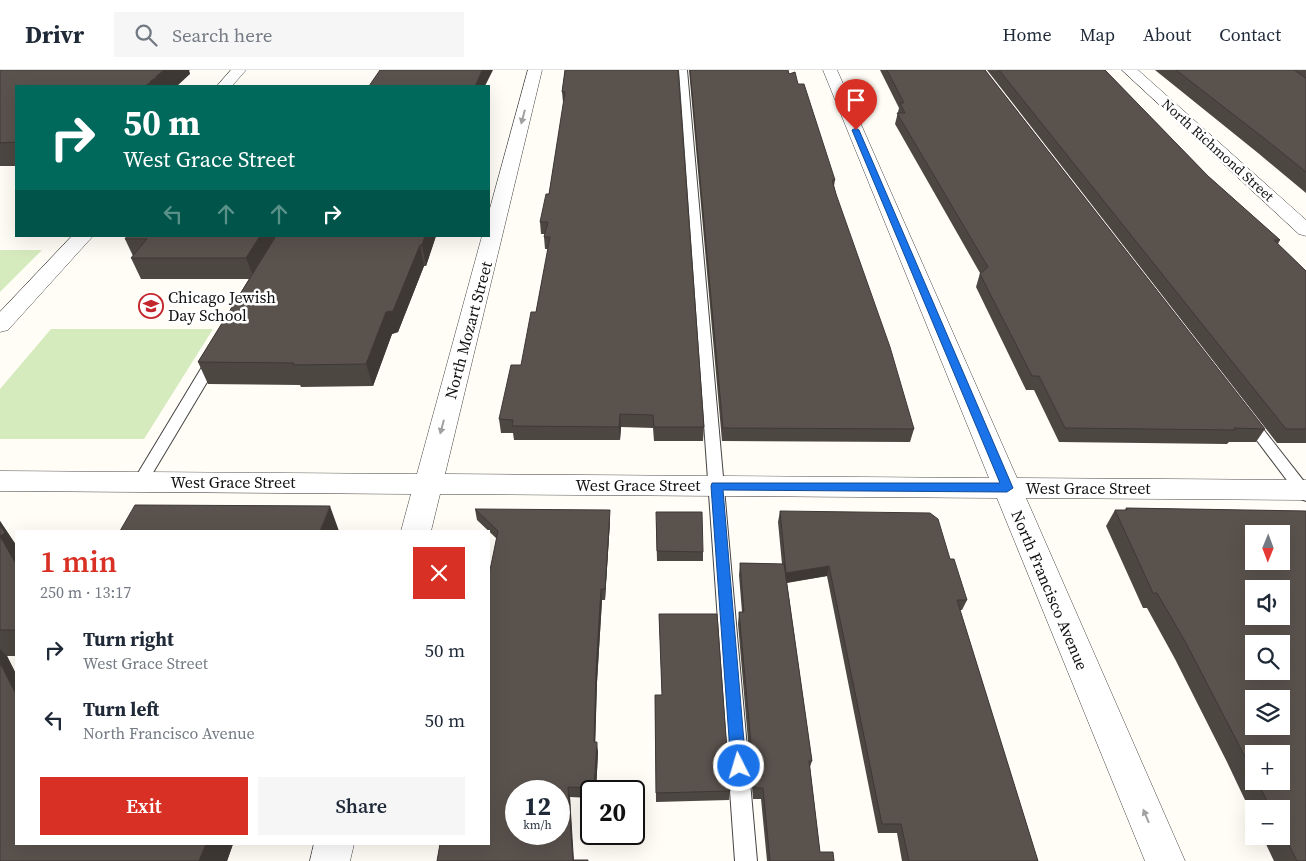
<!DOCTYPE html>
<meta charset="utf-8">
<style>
:root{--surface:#fff;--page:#f6f6f7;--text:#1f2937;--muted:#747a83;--line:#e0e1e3;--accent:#d93025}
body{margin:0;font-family:"Source Serif 4",serif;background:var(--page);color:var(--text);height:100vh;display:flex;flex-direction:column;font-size:19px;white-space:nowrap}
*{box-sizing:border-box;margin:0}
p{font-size:16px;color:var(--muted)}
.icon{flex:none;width:28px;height:28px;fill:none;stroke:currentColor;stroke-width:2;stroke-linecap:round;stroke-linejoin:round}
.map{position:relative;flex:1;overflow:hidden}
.details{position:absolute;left:15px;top:460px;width:475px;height:315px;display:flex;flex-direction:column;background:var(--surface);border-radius:0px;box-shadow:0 5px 20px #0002}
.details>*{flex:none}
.banner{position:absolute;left:15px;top:15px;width:475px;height:152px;border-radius:0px;box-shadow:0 5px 20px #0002;background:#00695c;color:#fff;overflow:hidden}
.needle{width:32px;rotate:181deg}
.buttons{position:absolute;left:1245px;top:455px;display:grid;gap:10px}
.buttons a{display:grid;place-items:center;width:45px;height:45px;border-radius:0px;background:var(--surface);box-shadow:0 5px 20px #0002;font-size:25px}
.speed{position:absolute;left:505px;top:710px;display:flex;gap:10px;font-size:25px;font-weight:700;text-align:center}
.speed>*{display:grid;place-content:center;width:65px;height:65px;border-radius:50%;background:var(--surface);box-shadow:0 5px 20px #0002;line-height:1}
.speed small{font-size:12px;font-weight:400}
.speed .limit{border:2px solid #111;border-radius:8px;background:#fff;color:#111}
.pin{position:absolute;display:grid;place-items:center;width:42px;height:42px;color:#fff;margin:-51px -21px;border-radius:50% 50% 50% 0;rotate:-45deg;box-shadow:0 0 5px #0007}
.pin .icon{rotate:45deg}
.me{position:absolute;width:55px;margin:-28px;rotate:355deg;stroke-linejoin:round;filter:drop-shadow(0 0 4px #0008)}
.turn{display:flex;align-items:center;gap:18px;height:105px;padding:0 25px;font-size:22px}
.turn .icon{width:65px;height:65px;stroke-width:2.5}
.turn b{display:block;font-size:35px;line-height:42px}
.lanes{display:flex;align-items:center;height:48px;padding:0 25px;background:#0003;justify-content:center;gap:25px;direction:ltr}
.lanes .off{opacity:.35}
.round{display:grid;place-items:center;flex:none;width:52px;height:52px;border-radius:0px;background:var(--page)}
.head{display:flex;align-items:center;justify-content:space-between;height:85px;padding:0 25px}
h1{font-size:30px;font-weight:600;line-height:38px;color:var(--accent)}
.cta{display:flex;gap:10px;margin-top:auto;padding:10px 25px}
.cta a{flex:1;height:58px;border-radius:0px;background:var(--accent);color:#fff;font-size:20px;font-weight:600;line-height:58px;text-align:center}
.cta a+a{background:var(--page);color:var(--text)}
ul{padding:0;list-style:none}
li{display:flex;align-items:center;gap:15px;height:70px;padding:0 25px}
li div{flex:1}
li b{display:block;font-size:19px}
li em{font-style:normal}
header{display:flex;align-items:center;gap:30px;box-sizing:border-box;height:70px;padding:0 25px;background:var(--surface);border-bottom:1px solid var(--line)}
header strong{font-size:24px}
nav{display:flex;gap:28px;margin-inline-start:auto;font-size:18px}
.search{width:350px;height:45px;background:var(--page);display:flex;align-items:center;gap:12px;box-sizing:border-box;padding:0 18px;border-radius:0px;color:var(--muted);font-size:19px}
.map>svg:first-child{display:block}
.green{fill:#d5ebbd}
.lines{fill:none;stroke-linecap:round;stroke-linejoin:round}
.service-casing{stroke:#444;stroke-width:2}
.minor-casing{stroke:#444;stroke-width:1}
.tertiary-casing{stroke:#444;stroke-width:1}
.service{fill:#fff;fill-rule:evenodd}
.minor{fill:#fff;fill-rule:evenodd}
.tertiary{fill:#fff;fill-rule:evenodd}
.wall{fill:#4d4742;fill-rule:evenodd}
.shaded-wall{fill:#3f3936}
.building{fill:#5a524d;stroke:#3f3936;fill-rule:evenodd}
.oneway{fill:#a0a0a0}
.route{fill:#1a73e8;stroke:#114b97}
.labels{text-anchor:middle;stroke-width:5;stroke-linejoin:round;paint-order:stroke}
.far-street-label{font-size:14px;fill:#111;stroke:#fff}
.poi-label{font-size:16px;fill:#111;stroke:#fff;text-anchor:start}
.street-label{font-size:16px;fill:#111;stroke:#fff}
</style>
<header>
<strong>Drivr</strong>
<div class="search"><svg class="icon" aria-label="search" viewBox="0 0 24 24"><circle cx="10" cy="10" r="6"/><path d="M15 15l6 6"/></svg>Search here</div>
<nav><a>Home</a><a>Map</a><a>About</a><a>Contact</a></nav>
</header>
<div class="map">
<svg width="1306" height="791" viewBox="0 0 1306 791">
<rect width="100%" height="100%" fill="#fffdf5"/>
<!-- green -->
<path class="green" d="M 0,180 L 42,180 L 0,222 Z
M 51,259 L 213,259 L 144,369 L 0,369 L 0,319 Z"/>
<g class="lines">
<defs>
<path id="service" d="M 679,0 L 687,0 L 757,791 L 735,791 Z
M 215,283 L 222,287 L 145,416 L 140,417 L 135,416 L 132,412 L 135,408 L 208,287 Z
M 1248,344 L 1253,346 L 1306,414 L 1306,431 L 1301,429 L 1243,352 L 1241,349 L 1243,346 Z"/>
<path id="minor" d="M 528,0 L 542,0 L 445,404 L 989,408 L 823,0 L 837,0 L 1017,408 L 1306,410 L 1306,430 L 1026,428 L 1185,791 L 1145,791 L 997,428 L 440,424 L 431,461 L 401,461 L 411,424 L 0,421 L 0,401 L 417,404 L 482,166 L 489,166 L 489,142 Z
M 1122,0 L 1138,0 L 1306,150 L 1306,166 L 1299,164 Z
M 314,774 L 354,774 L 350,791 L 310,791 Z"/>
<path id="tertiary" d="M 231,0 L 246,0 L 232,16 L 217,16 Z
M 72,166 L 93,166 L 8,260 L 0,262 L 0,242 Z"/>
</defs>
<!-- service casing -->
<use href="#service" class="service-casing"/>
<!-- minor casing -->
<use href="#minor" class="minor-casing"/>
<!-- tertiary casing -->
<use href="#tertiary" class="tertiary-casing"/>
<!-- service -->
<use href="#service" class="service"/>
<!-- minor -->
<use href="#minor" class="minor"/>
<!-- tertiary -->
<use href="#tertiary" class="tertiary"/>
</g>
<!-- wall -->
<path class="wall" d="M 0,0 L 189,1 L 190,4 L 16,16 L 16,96 L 0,96 Z
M 565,0 L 704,357 L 703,371 L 654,371 L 653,358 L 621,357 L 620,370 L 514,370 L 513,363 L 501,363 L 499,349 L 521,295 L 536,242 L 548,179 L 545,179 L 544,167 L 545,164 L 541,164 L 540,152 L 549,124 L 564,32 L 563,32 L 562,22 Z
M 689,0 L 788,0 L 789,4 L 798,14 L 835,110 L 834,116 L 836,124 L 914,359 L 910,372 L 722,371 Z
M 880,0 L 985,0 L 1265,359 L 1256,372 L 1229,372 L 1227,374 L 1059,372 L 1034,320 L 1026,320 L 976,217 L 980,203 L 895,54 L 899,38 Z
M 987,0 L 1105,0 L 1208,106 L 1280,170 L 1278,174 L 1306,201 L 1306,373 L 1277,373 Z
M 1155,0 L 1306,0 L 1306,123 L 1258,83 Z
M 127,166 L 436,166 L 426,196 L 424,196 L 398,262 L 392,264 L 373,316 L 301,317 L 300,315 L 208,314 L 198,292 L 249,209 L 141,209 L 131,188 L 133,186 L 125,169 Z
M 1126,438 L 1306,441 L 1306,791 L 1274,791 L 1262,766 L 1281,766 L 1281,739 L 1254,739 L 1254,749 L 1227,692 L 1175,589 L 1147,538 L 1143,538 L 1106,456 L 1115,440 L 1125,440 ZM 1254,464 L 1281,464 L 1281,491 L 1254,491 ZM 1254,519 L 1281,519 L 1281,546 L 1254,546 ZM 1254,574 L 1281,574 L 1281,601 L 1254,601 ZM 1254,629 L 1281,629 L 1281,656 L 1254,656 ZM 1254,684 L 1281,684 L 1281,711 L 1254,711 Z
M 475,439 L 610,451 L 605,530 L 602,530 L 597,612 L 595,672 L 598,682 L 596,721 L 591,721 L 591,728 L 570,727 L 573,790 L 437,791 L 497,469 L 477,450 Z
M 780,441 L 950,489 L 967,530 L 962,540 L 960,540 L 1038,791 L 902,791 L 897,763 L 878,763 L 827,506 L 787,513 L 812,691 L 810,697 L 820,782 L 834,791 L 767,791 L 761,729 L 753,729 L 738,554 L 739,542 L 742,542 L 739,505 L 740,493 L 782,494 L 778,452 Z
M 0,451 L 16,475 L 16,586 L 7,586 L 16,604 L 16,774 L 233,774 L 227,791 L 0,791 Z
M 656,452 L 703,482 L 703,491 L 657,491 Z
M 659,544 L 730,721 L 729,730 L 656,732 L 655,625 L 662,625 Z"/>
<!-- shaded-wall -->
<path class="shaded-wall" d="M 164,0 L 190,0 L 189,1 L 190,4 L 177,16 L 145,16 Z
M 482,0 L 493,0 L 485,16 L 475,16 Z
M 260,166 L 280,166 L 254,209 L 246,188 Z
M 425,166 L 436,166 L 426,196 L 422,175 Z
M 420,175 L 424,196 L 398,262 L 392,264 L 373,316 L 366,294 L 386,242 Z
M 620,344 L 621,357 L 620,370 L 619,357 Z
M 330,436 L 339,461 L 320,461 Z
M 610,440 L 610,451 L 605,530 L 605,519 Z
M 0,451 L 16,475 L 16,494 L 0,466 Z
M 829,496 L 827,506 L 784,513 L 786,503 Z
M 601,519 L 602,530 L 597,612 L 595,682 L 594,672 L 596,601 Z
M 0,579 L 7,586 L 16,604 L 16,624 L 0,593 Z
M 597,672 L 598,682 L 596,721 L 595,721 Z
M 568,717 L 570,727 L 574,791 L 573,791 Z
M 206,774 L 233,774 L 227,791 L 199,791 Z"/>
<!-- building -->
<path class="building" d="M 0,0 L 164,0 L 145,16 L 16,16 L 16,72 L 0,73 Z
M 380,0 L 482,0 L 475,16 L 369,16 Z
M 565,0 L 678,0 L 704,357 L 654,357 L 653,345 L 620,344 L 619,357 L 512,356 L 513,350 L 499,349 L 511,295 L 521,295 L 531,242 L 536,242 L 550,167 L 544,167 L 548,152 L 540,152 L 546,124 L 549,124 L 565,22 L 562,22 Z
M 690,0 L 788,0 L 789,4 L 795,2 L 798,14 L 804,14 L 835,110 L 832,110 L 836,124 L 890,277 L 914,359 L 723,358 Z
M 887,0 L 985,0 L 1265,359 L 1234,358 L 1236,360 L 1065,358 L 1039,306 L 1032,306 L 980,204 L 988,197 L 897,43 L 905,43 L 900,33 L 904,33 Z
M 999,0 L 1105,0 L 1208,106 L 1280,170 L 1274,170 L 1306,201 L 1306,359 L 1286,359 Z
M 1176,0 L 1294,0 L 1306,8 L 1306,102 L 1265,69 Z
M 127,166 L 260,166 L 246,188 L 131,188 L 147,169 L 125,169 Z
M 276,166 L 425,166 L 422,175 L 420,175 L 393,241 L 386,242 L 366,294 L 293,295 L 294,293 L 198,292 Z
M 135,435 L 330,436 L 320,461 L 120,461 Z
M 1126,438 L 1306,441 L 1306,791 L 1297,791 L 1281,759 L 1281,739 L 1271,739 L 1257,711 L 1281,711 L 1281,684 L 1254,684 L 1254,704 L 1186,573 L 1157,523 L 1153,523 L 1115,440 L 1127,440 ZM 1254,464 L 1281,464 L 1281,491 L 1254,491 ZM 1254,519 L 1281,519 L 1281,546 L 1254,546 ZM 1254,574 L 1281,574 L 1281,601 L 1254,601 ZM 1254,629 L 1281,629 L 1281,656 L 1254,656 Z
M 475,439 L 610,440 L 605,519 L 601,519 L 596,601 L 594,672 L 597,672 L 594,718 L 568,717 L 573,790 L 588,790 L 588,791 L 437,791 L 440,774 L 489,774 L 489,505 L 498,461 ZM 516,721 L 559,721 L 559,764 L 516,764 Z
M 780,441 L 930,443 L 938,449 L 950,489 L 954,489 L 967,530 L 957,530 L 1038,791 L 909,791 L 901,754 L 882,754 L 829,496 L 786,503 Z
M 656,442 L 702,442 L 703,482 L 657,481 Z
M 0,455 L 5,463 L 0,466 Z
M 0,466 L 16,494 L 16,560 L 0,560 Z
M 740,493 L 784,494 L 812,691 L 809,691 L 820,782 L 833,782 L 834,791 L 770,791 L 763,718 L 755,718 L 739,542 L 744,542 Z
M 659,544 L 717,544 L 730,721 L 656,723 L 655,625 L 662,625 Z
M 0,593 L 16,624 L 16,774 L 206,774 L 199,791 L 0,791 Z"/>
<!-- one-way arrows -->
<defs><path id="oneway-solid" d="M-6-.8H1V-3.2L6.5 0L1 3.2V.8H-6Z" transform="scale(1.25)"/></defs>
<g class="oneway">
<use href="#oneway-solid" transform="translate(523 47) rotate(105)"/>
<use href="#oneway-solid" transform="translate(442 357) rotate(105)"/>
<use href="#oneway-solid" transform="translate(1146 746) rotate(-113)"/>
</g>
<!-- route -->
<path class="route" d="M 856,58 L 859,60 L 1013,418 L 1007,422 L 723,420 L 746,696 L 744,701 L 739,704 L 733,701 L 731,696 L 711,416 L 712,413 L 1000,413 L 852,60 Z"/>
<!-- icons -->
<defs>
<symbol id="school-ring" viewBox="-11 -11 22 22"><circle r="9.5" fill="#fff" stroke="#c4262e" stroke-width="1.5"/><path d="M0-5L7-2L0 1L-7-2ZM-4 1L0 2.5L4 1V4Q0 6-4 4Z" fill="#c4262e"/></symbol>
</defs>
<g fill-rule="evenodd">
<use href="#school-ring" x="137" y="222" width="28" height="28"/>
</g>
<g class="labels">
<!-- far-street labels -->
<g class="far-street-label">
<text transform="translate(1218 80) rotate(42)" y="5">North Richmond Street</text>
</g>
<!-- poi labels -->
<g class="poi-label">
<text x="168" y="233">Chicago Jewish<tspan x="168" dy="18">Day School</tspan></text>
</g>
<!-- street labels -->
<g class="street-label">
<text transform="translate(468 260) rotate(-75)" y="6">North Mozart Street</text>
<text x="233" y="418">West Grace Street</text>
<text x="638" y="421">West Grace Street</text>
<text x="1088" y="424">West Grace Street</text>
<text transform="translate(1050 520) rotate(67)" y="6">North Francisco Avenue</text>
</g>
</g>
</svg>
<div class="buttons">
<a><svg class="needle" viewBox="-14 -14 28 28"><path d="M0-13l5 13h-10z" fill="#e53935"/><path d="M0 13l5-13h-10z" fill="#747a83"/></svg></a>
<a><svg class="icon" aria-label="sound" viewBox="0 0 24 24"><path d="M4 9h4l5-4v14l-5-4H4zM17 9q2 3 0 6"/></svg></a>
<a><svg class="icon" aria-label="search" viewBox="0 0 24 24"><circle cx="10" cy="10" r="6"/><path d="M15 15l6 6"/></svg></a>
<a><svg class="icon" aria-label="layers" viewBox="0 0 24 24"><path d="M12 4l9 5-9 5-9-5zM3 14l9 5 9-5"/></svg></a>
<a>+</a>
<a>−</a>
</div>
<div class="speed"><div>12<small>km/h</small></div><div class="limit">20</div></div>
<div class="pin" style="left:856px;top:60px;background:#d93025"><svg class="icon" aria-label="arrive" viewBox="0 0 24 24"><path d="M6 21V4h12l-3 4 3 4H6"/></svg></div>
<svg class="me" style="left:739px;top:696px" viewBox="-20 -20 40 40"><circle r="17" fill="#1a73e8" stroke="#fff" stroke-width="3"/><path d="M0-11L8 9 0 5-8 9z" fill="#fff"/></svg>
<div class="banner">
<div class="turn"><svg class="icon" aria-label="right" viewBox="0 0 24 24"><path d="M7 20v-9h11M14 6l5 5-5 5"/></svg><div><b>50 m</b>West Grace Street</div></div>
<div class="lanes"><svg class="icon off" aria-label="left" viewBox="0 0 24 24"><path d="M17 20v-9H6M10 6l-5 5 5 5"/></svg><svg class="icon off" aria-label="ahead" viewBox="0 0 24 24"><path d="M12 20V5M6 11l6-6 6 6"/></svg><svg class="icon off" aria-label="ahead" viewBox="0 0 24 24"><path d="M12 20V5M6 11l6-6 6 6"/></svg><svg class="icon" aria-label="right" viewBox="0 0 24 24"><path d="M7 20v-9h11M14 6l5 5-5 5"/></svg></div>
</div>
<section class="details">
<div class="head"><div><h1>1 min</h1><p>250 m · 13:17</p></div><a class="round" style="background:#d93025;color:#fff"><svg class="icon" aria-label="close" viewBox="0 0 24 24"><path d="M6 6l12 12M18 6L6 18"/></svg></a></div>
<ul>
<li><svg class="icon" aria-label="right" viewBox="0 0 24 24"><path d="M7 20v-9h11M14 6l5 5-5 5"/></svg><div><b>Turn right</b><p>West Grace Street</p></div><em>50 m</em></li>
<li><svg class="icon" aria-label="left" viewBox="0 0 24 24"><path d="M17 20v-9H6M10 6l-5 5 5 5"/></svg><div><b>Turn left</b><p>North Francisco Avenue</p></div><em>50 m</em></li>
</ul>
<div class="cta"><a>Exit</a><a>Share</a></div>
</section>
</div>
